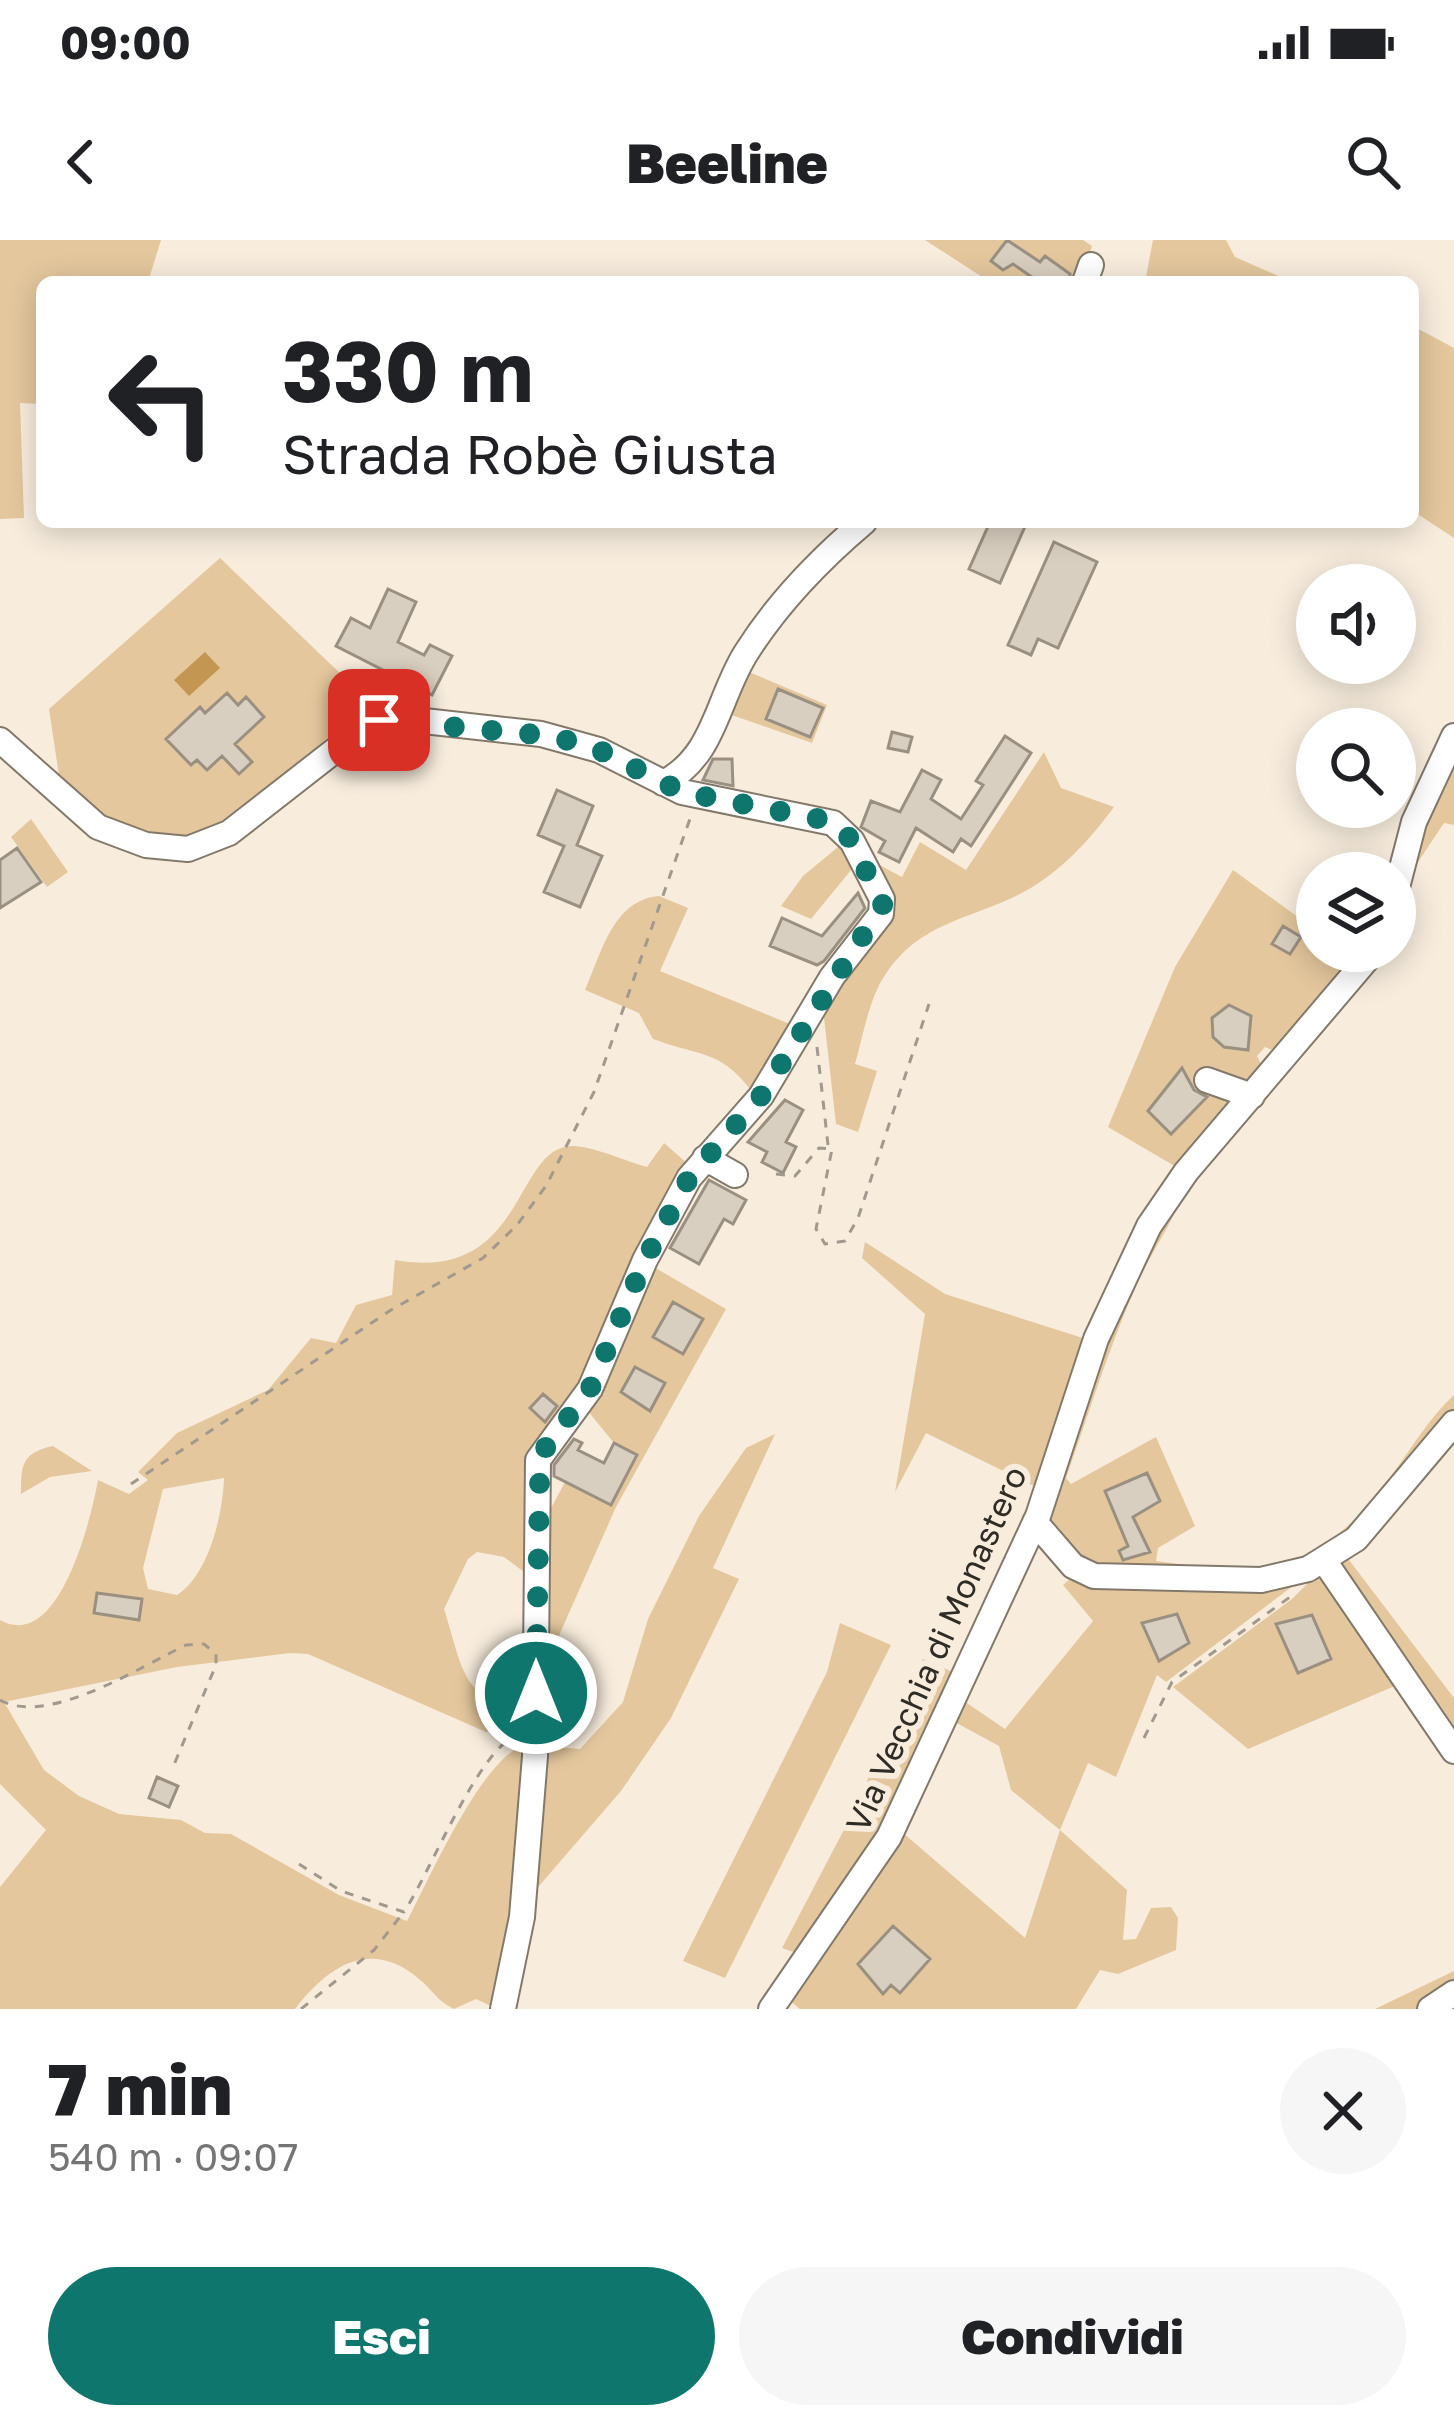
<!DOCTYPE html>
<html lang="it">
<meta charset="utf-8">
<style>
:root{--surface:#fff;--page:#f6f6f6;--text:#202124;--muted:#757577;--accent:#0f766e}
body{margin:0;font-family:"Golos Text",sans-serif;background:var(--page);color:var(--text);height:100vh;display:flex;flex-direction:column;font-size:45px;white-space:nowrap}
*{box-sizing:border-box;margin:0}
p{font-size:39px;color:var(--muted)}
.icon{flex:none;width:66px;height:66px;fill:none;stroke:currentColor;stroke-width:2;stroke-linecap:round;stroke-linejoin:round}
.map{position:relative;height:1769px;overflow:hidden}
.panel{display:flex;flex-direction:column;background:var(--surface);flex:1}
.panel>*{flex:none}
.top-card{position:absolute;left:36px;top:36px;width:1383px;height:252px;border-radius:18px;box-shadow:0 6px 30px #0003;background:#fff;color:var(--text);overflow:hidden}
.fabs{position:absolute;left:1296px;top:324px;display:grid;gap:24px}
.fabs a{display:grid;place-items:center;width:120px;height:120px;border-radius:50%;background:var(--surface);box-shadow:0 6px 30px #0003;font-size:60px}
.pin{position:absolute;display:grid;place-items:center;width:102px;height:102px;color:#fff;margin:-51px;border-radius:24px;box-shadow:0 6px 18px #0006}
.me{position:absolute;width:132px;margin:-66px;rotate:0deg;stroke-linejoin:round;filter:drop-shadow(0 0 9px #0008)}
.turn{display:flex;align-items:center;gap:42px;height:252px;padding:0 48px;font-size:54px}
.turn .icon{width:156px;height:156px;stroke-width:2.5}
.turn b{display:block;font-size:84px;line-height:102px}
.round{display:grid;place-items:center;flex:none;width:126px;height:126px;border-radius:63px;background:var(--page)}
.headline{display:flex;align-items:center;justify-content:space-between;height:204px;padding:0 48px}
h1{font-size:72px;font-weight:800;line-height:90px}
.button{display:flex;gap:24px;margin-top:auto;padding:24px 48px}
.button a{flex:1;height:138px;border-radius:72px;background:var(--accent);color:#fff;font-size:48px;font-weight:800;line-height:138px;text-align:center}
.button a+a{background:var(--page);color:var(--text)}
.status{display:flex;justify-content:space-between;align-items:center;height:84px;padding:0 60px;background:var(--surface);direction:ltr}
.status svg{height:33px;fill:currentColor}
header{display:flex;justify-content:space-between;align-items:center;height:156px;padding:0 48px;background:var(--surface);font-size:54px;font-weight:800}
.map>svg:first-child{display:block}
.green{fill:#e4c79d;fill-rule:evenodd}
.water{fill:#c39652}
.building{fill:#d9cfc0;stroke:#9a9082;stroke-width:3}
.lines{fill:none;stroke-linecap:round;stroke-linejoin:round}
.minor-casing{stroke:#83796b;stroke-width:28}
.path{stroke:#a1998e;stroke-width:3;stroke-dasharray:9 9;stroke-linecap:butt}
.minor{stroke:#fff;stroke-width:24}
.route{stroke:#0f766e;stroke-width:21;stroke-dasharray:0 37.8}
.labels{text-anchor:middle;stroke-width:12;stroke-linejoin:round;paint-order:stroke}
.street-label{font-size:33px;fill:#2f2b25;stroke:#f8eddd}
</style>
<div class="status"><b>09:00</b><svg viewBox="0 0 49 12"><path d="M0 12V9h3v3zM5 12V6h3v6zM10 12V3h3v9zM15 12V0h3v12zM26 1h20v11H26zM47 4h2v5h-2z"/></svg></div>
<header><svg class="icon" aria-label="back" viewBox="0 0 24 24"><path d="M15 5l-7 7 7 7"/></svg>Beeline<svg class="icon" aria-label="search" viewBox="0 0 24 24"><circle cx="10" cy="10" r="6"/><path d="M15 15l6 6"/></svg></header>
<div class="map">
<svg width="1454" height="1769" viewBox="0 0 1454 1769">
<rect width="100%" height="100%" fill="#f8eddd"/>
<!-- green -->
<path class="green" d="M 0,0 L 161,0 L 148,42 L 42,42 L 42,164 L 20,163 L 24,278 L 0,279 Z
M 925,0 L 1083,0 L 1092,6 L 1080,42 L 990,42 Z
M 1153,0 L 1226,0 L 1235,17 L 1292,42 L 1145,42 Z
M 1413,86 L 1454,108 L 1454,298 L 1413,271 Z
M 220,318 L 369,461 L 243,572 L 197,599 L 121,590 L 61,549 L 49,469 Z
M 742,429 L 827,465 L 812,503 L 723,472 Z
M 1044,512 L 1061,548 L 1114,567 C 1088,602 1058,635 1018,655 C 967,680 919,683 885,735 C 869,759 863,796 855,824 L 877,831 L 858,892 L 836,884 L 823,769 L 880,689 L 872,621 L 902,637 L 920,602 L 966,630 Z
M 1454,513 L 1454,585 L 1444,583 L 1412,631 L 1409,625 Z
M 31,579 L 68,632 L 47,647 L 11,597 Z
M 844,602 L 856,624 L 811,679 L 781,666 L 803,636 Z
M 1233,630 L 1317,691 L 1317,711 L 1345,711 L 1359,721 L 1279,813 L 1265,807 L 1257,816 L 1264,830 L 1178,928 L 1108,887 L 1175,727 Z
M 659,656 L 688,668 L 660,731 L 795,786 L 754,854 C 721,809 701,817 653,799 L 639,773 L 585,750 C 602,712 613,660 659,656 Z
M 664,903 L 688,924 L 575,1155 L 550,1186 L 528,1335 L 504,1317 L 477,1312 L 468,1319 L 444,1369 C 464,1432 460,1456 528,1475 L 528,1486 L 486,1492 L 308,1414 L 290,1413 L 177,1427 L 4,1462 L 44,1530 L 79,1556 L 119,1574 L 181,1580 L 205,1593 L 231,1594 L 339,1655 L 407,1681 C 429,1640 484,1512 528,1504 L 514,1678 L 495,1768 L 476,1759 L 454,1769 C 437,1761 433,1750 419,1739 C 371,1698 329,1725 295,1769 L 0,1769 L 0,1647 L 46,1590 L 0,1544 L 0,1380 C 59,1413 91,1279 98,1240 L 129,1254 L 148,1240 L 138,1232 L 177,1193 L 268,1150 L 311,1098 L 336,1103 L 356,1065 L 392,1055 L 395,1020 C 528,1044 513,902 575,906 C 598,908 625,921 647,927 ZM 224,1238 C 223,1273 209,1335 177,1355 L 148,1349 L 143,1328 L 163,1249 Z
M 1186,944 C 1175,982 1152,1009 1137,1044 C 1109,1107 1089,1173 1066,1238 L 1071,1244 L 1156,1197 L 1195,1286 L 1158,1308 L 1156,1321 C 1268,1337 1320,1333 1391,1236 C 1411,1209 1429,1178 1454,1155 L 1454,1173 L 1353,1294 L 1318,1320 L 1293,1331 L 1248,1336 L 1101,1334 L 1078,1325 L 1047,1287 L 1118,1069 L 1148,1004 Z
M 865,1002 L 945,1054 L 1086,1099 L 1038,1248 L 926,1193 L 895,1252 L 925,1074 L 862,1018 Z
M 652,1026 L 726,1069 L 616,1267 L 545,1427 L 543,1283 L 565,1242 L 611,1264 L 636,1215 L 614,1203 L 587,1170 Z
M 775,1194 L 713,1328 L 739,1339 L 671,1478 L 621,1551 L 533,1653 L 544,1506 L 580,1509 L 623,1462 L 648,1379 L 699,1276 L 746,1208 Z
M 53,1206 L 92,1231 L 50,1237 L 21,1254 C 21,1224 22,1213 53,1206 Z
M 1346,1316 L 1454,1458 L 1454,1505 L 1332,1325 Z
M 1322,1329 L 1404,1442 L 1248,1509 L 1173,1447 L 1292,1359 Z
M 1077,1333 L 1310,1333 L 1166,1442 L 1157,1435 L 1116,1537 L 1088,1523 L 1060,1590 L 1127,1650 L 1123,1700 L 1136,1699 L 1151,1668 L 1171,1667 L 1178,1678 L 1176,1710 L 1118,1734 L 1100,1730 L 1076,1769 L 800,1769 L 789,1760 L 902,1592 L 1025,1698 L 1060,1590 L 1011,1550 L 999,1506 L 951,1480 L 961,1459 L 1005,1489 L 1093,1381 L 1063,1345 Z
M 840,1383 L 891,1405 L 725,1738 L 683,1721 L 827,1432 Z
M 923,1419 L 953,1432 L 882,1590 L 799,1714 L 782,1708 L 848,1582 Z
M 1454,1731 L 1454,1748 L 1424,1769 L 1375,1769 Z"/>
<!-- water -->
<path class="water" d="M 205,412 L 220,428 L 189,456 L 174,440 Z"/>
<!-- building -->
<path class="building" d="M 1007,0 L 1040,22 L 1045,16 L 1070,34 L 1069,42 L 1039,42 L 1013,24 L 1003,30 L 991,21 Z
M 990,282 L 1027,282 L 1000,343 L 969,329 Z
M 1054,302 L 1097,322 L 1058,408 L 1038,399 L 1031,415 L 1008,405 Z
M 388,349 L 416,362 L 398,402 L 424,415 L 430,405 L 452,416 L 432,455 L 336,406 L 351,378 L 370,388 Z
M 778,449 L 823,468 L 810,497 L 766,479 Z
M 227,453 L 238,465 L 246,457 L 264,477 L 235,504 L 252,522 L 239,534 L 222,516 L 207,530 L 197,520 L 191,525 L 166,499 L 200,467 L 205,473 Z
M 892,492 L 912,497 L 908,512 L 888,508 Z
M 1005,496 L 1031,513 L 971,606 L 961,599 L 953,612 L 916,588 L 899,622 L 879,612 L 885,601 L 861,587 L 871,561 L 900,572 L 922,530 L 941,540 L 931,559 L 961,579 L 983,545 L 976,541 Z
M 713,519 L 732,519 L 733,546 L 703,540 Z
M 557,550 L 593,566 L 577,605 L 602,616 L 580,667 L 544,652 L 564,606 L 538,595 Z
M 17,608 L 41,642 L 0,668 L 0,620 Z
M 858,653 L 865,668 L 824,721 L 817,725 L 770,706 L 782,678 L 822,696 Z
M 1283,686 L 1301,697 L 1290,714 L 1272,704 Z
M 1229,765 L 1251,776 L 1248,810 L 1224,807 L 1213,797 L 1212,778 Z
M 1182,828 L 1194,850 L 1207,857 L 1171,894 L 1148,871 Z
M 785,860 L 803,870 L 786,902 L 796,907 L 783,933 L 762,922 L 767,912 L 748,902 Z
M 709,940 L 746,960 L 733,984 L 724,979 L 699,1024 L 670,1008 Z
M 673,1062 L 703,1079 L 683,1114 L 653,1097 Z
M 635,1127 L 665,1143 L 650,1171 L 621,1152 Z
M 543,1154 L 557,1166 L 545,1182 L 530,1168 Z
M 574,1199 L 582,1203 L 578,1210 L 604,1223 L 614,1203 L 637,1215 L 611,1265 L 554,1236 L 554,1225 Z
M 1147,1233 L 1160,1261 L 1133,1277 L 1150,1312 L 1123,1320 L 1119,1311 L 1128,1306 L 1105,1251 Z
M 97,1353 L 142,1359 L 139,1380 L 94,1373 Z
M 1177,1374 L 1189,1403 L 1159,1421 L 1142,1383 Z
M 1312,1375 L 1331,1419 L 1298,1433 L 1276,1384 Z
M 157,1537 L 178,1546 L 169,1567 L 149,1558 Z
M 893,1686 L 930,1719 L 900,1753 L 891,1745 L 883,1754 L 858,1724 Z"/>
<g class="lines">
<defs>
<path id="minor" d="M 1085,42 L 1091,25
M 0,500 L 98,587 L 146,605 L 188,609 L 229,593 L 370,483 L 424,481 L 541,494 L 599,510 L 682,552 L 833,583 L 852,601 L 882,659 L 881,674 L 832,737 L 761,856 L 689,938 L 645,1020 L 590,1149 L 538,1220 L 535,1516 L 522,1677 L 503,1769
M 663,543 C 715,517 717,459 746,413 C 778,362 818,321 864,282
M 1395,655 L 1414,582 L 1454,496
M 1207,840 L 1252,856
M 705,918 L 735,935
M 1035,1282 L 1073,1326 L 1094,1336 L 1261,1340 L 1308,1329 L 1356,1299 L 1454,1183
M 1325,1322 L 1454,1511
M 771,1769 L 889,1597 L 1038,1276 L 1096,1099 L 1149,986 L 1186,932 L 1374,711
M 1430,1769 L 1454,1753"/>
</defs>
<!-- minor casing -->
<use href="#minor" class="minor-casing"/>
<!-- path -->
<path class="path" d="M 817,807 L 828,905
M 776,934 L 795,936 L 819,908 L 832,909 L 816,989 L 825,1004 L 845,1001 L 858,978 L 929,764
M 131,1244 L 391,1070 L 483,1018 L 517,985 L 546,946 L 594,852 L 692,573
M 0,1460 C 47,1487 140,1427 186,1405 L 204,1404 L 216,1414 L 216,1425 L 173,1527
M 1144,1498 L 1172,1442 L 1290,1357
M 299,1624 L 341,1651 L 404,1672 C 431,1631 476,1514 516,1495
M 301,1769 L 374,1710 L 403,1673"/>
<!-- minor -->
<use href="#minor" class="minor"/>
</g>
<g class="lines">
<!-- route -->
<path class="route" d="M 379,480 L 553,496 L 599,510 L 682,552 L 825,580 L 847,594 L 883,664 L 761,856 L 689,938 L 645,1020 L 590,1149 L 540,1215 L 536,1453"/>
</g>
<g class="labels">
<!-- street labels -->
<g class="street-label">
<text transform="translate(936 1409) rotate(-66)" y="12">Via Vecchia di Monastero</text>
</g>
</g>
</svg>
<div class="fabs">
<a><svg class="icon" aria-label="sound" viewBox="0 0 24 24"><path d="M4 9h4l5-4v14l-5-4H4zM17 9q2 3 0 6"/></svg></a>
<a><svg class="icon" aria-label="search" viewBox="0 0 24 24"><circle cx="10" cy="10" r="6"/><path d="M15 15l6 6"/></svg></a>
<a><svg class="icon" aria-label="layers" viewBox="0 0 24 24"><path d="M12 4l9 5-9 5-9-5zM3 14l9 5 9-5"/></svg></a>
</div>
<div class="pin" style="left:379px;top:480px;background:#d93025"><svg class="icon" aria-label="arrive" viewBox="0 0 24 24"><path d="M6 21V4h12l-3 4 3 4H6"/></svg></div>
<svg class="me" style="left:536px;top:1453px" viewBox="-20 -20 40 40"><circle r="17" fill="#0f766e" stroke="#fff" stroke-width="3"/><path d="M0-11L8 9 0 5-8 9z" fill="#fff"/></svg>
<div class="top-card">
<div class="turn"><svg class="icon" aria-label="left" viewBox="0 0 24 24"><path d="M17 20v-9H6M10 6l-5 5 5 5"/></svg><div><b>330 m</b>Strada Robè Giusta</div></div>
</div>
</div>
<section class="panel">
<div class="headline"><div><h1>7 min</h1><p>540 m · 09:07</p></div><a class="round"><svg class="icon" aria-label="close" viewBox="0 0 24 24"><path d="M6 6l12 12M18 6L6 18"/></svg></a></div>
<div class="button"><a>Esci</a><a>Condividi</a></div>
</section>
